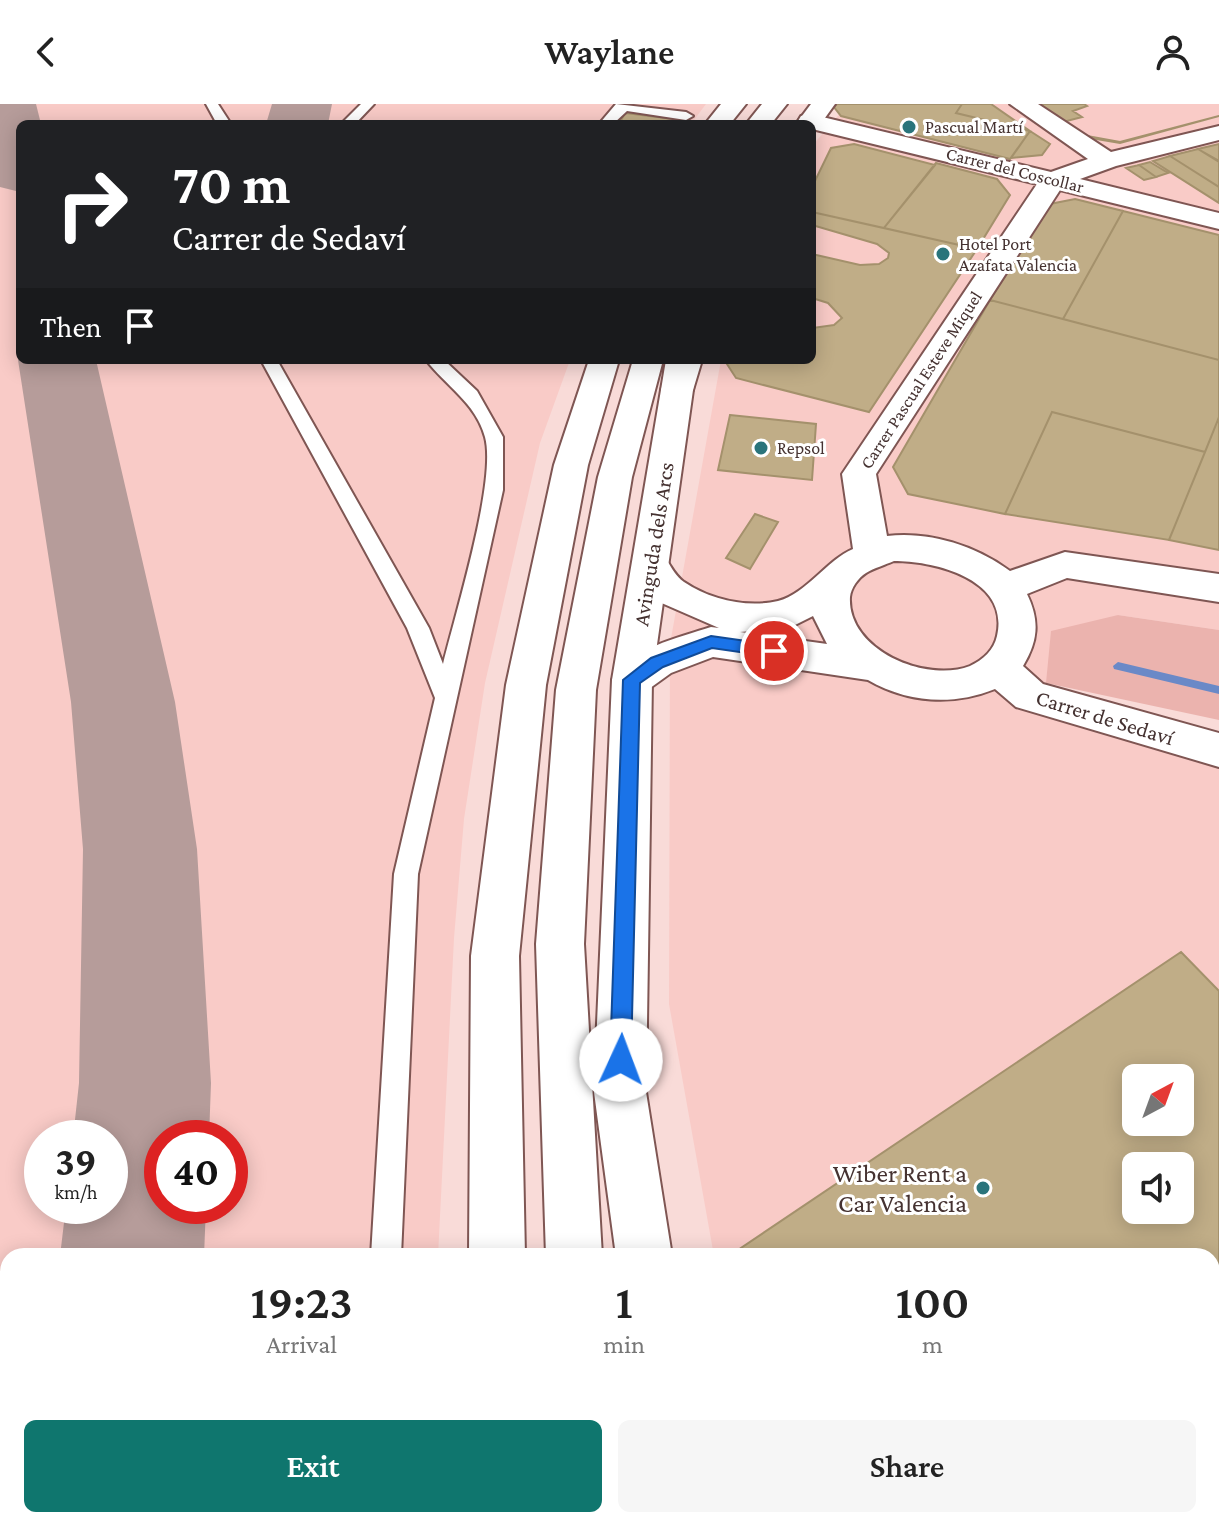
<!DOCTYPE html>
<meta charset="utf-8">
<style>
:root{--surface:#fff;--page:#f6f6f6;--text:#222;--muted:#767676;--accent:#0f766e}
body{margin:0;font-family:"Crimson Pro",serif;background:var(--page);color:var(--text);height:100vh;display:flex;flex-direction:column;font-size:30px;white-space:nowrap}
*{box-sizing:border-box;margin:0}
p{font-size:26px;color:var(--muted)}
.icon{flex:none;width:44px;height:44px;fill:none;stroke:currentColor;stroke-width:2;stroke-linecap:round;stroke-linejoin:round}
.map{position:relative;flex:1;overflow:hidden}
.sheet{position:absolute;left:0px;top:1144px;width:1220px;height:280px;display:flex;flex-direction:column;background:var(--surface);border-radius:24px 24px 0 0;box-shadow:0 4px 20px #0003}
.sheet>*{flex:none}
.banner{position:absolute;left:16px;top:16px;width:800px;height:244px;border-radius:12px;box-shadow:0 4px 20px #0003;background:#202124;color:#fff;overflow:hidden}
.needle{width:52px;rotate:41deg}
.controls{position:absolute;left:1122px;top:960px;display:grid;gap:16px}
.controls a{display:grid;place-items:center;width:72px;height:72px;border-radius:12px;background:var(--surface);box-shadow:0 4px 20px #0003;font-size:40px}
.speed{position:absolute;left:24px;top:1016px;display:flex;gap:16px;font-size:40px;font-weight:700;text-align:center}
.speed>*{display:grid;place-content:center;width:104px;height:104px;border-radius:50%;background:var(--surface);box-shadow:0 4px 20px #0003;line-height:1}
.speed small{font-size:20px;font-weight:400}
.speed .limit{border:12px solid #d22;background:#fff;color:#111}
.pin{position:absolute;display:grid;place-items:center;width:68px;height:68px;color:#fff;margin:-34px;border:4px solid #fff;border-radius:50%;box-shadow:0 2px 8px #0007}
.me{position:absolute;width:88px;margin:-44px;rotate:2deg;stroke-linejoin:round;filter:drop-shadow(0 0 6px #0008)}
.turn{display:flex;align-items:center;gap:28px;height:168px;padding:0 24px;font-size:36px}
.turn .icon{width:104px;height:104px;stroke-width:2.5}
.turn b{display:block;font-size:56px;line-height:68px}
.then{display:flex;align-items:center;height:76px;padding:0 24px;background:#0003;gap:16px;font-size:30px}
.eta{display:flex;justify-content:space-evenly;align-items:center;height:136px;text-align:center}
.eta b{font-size:48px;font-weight:600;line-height:56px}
.primary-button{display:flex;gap:16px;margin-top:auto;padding:16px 24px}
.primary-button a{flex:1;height:92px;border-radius:12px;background:var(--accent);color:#fff;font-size:32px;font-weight:600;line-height:92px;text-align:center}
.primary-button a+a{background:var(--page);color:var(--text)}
header{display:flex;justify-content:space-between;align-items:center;height:104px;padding:0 24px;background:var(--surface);font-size:36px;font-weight:600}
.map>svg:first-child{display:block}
.built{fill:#f9cbc7;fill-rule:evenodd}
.green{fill:#ebb3ae}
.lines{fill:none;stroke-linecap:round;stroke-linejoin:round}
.stream{fill:#6a89c7;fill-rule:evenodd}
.taxiway{fill:#b69c9a;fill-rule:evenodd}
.building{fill:#c0ad87;stroke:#a4916c;stroke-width:2;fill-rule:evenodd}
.lane-casing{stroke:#7f5653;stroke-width:4}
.street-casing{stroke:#7f5653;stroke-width:4}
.secondary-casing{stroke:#7f5653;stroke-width:4}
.highway-casing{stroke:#7f5653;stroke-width:4}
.lane{fill:#fff;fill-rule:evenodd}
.street{fill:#fff;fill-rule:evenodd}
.secondary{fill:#fff;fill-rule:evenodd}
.highway{fill:#fff;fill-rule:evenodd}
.route{fill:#1a73e8;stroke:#114b97;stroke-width:2}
.poi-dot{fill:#2a747b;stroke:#fff;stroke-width:3}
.labels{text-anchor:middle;stroke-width:6;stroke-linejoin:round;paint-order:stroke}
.far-poi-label{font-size:18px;fill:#453231;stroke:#fff;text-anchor:start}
.far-street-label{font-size:18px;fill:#453231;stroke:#fff}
.street-label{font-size:22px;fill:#453231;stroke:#fff}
.near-poi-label{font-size:26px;fill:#453231;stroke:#fff;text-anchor:end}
</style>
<header><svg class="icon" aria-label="back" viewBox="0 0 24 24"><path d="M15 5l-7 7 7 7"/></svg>Waylane<svg class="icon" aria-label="person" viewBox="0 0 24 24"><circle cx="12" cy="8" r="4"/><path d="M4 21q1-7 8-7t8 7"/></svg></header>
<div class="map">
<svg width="1219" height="1424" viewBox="0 0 1219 1424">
<rect width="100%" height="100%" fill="#f9dbd8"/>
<!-- built -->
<path class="built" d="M 0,0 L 706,0 L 691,20 L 20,20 L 20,256 L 570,256 L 540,339 L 485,579 L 464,715 L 454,834 L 438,1152 L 8,1152 L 8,1416 L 435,1416 L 435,1424 L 0,1424 ZM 42,1034 L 110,1034 L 110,1102 L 42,1102 ZM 162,1034 L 230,1034 L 230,1102 L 162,1102 Z
M 848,0 L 1219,0 L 1219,526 L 1118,511 L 1046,579 L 1219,629 L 1219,1424 L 762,1424 L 761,1416 L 1212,1416 L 1212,1152 L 714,1152 L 669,900 L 670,540 L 721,256 L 812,256 L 812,42 ZM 1136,974 L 1180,974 L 1180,1018 L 1136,1018 ZM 1136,1062 L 1180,1062 L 1180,1106 L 1136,1106 Z"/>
<!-- green -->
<path class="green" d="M 1118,511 L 1219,526 L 1219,616 L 1046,579 L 1051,527 Z"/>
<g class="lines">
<!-- stream -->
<path class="stream" d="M 1118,558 L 1219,582 L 1219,590 L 1114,565 L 1113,562 Z"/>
<!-- taxiway -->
<path class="taxiway" d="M 0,0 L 36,0 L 41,20 L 20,20 L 20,88 L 0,83 Z
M 272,0 L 332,0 L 328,20 L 266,20 Z
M 20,252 L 20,256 L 96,256 L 175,598 L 197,745 L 211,979 L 209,1034 L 162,1034 L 162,1102 L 206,1102 L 204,1152 L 60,1152 L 66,1102 L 110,1102 L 110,1034 L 73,1034 L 79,979 L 83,745 L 71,598 L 18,256 Z
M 8,1407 L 8,1416 L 168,1416 L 165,1424 L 1,1424 Z"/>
</g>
<!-- building -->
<path class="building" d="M 837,0 L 962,0 L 956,9 L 1030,27 L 1010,55 L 841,12 L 834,3 Z
M 962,0 L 991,0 L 1030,27 L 956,9 Z
M 1035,0 L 1084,0 L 1087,2 L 1073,7 L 1082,13 L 1063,18 Z
M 625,9 L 674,15 L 672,20 L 619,20 Z
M 1219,12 L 1120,39 L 1085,33 L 1063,18 L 1087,32 L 1120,38 Z
M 1030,27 L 1050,40 L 1042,51 L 1011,54 Z
M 854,40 L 935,61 L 884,124 L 812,108 L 812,83 L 831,44 Z
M 1219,40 L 1219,57 L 1198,45 Z
M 1198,45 L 1219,58 L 1219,83 L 1170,52 Z
M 1170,52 L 1219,83 L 1219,99 L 1153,57 Z
M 1150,58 L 1168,69 L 1156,73 L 1139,61 Z
M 936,59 L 997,75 L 1010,91 L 977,145 L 884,124 Z
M 1139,61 L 1156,73 L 1144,76 L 1126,64 Z
M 1075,95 L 1123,107 L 1063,215 L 990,196 L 1050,100 Z
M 1123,107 L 1219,131 L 1219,256 L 1063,215 Z
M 812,108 L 977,145 L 869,308 L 736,274 L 725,257 L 812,256 L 812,224 L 834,221 L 842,214 L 828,199 L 812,194 L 812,150 L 860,161 L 879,160 L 888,154 L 889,149 L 877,140 L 812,121 Z
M 990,196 L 1219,256 L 1219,313 L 1205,348 L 1052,308 L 1005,410 L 908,390 L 893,363 Z
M 1052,308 L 1205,348 L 1169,436 L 1005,410 Z
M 730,311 L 816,320 L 812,376 L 718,366 Z
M 1219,313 L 1219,446 L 1169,436 L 1205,348 Z
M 755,410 L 778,418 L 750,465 L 726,454 Z
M 1181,848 L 1219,887 L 1219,1278 L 1212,1284 L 1212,1152 L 729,1152 ZM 1136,974 L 1180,974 L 1180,1018 L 1136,1018 ZM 1136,1062 L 1180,1062 L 1180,1106 L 1136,1106 Z
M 737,1416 L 1051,1416 L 1041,1424 L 738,1424 Z"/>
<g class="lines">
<defs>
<path id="lane" d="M 206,0 L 218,0 L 231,20 L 217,20 Z
M 361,0 L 374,0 L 355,20 L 341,20 Z
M 616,0 L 686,8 L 693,12 L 686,16 L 627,7 L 613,20 L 599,20 Z
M 261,256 L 277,256 L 429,524 L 443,560 C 455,511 497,376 485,333 C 476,299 445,281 426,256 L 444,256 L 477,287 L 503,333 L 503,386 L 418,770 L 401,1152 L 371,1152 L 394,770 L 435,594 L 407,524 Z
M 355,1416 L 389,1416 L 389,1424 L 353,1424 Z"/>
<path id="street" d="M 1010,0 L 1038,0 L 1111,48 L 1219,22 L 1219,36 L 1116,62 L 1080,75 L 1219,109 L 1219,125 L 1060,86 L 876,370 L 887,432 C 930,427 976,442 1010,467 L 1065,448 L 1219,470 L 1219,498 L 1067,474 L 1027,490 C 1040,517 1038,537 1023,562 L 1043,580 L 1219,629 L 1219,663 L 1016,603 L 995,585 C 953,602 908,599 868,576 L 713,553 L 671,569 L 646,587 L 632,592 L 618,587 L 612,576 C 629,544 678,534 711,523 L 719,524 L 657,497 L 632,460 L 637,451 C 671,441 664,463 684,478 C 710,496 748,504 778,497 C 806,490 827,456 853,445 L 842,370 L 1037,80 L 812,25 L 812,20 L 800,20 L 798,17 L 801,12 L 810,10 L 1051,68 L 1088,55 ZM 894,457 C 935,457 1010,475 997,532 C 994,546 983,556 970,562 C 926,579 847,546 850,493 C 851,484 858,474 866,469 C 874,464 885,461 894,457 ZM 813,512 L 827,540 L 740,528 L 789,524 Z"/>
<path id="secondary" d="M 811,0 L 835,0 L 817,25 L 812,26 L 812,20 L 796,20 Z
M 672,256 L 702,256 L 693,286 L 652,576 L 646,988 L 672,1152 L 616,1152 L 594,988 L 612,576 L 661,286 Z
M 652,1416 L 716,1416 L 717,1424 L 653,1424 Z"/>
<path id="highway" d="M 721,0 L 746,0 L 730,20 L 705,20 Z
M 762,0 L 787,0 L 771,20 L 746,20 Z
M 589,256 L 619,256 L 588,361 L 546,581 L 519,852 L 525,1152 L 469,1152 L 471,852 L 506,581 L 554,361 Z
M 633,256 L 663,256 L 632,373 L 596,586 L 584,840 L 602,1152 L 546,1152 L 536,840 L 556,586 L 598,373 Z
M 666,256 L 696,256 L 693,286 L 688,293 L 677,296 L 666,293 L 661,286 Z
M 478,1416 L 542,1416 L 542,1424 L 478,1424 Z
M 566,1416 L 630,1416 L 631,1424 L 567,1424 Z"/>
</defs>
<!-- lane casing -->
<use href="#lane" class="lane-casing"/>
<!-- street casing -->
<use href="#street" class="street-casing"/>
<!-- secondary casing -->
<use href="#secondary" class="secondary-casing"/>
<!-- highway casing -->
<use href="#highway" class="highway-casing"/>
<!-- lane -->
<use href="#lane" class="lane"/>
<!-- street -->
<use href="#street" class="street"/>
<!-- secondary -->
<use href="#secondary" class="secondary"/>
<!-- highway -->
<use href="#highway" class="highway"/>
</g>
<!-- route -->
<path class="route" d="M 711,532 L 774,541 L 782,547 L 774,553 L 712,544 L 663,563 L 640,579 L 631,956 L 628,963 L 621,966 L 613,963 L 610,956 L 623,576 L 651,554 Z"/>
<!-- markers -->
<g class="poi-dot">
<circle cx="909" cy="23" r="8"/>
<circle cx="943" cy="150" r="8"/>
<circle cx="761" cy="344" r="8"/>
<circle cx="983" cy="1084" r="8"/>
</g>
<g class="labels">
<!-- far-poi labels -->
<g class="far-poi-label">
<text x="925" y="29">Pascual Martí</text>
<text x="959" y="146">Hotel Port<tspan x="959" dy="21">Azafata Valencia</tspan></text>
<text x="777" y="350">Repsol</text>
</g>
<!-- far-street labels -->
<g class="far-street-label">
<text transform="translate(1015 66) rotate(14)" y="6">Carrer del Coscollar</text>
<text transform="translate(921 276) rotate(-57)" y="6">Carrer Pascual Esteve Miquel</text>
</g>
<!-- street labels -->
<g class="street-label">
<text transform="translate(653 440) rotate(-81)" y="8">Avinguda dels Arcs</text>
<text transform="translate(1105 613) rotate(17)" y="8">Carrer de Sedaví</text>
</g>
<!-- near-poi labels -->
<g class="near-poi-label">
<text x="967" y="1078">Wiber Rent a<tspan x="967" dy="30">Car Valencia</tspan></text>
</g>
</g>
</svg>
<div class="controls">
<a><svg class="needle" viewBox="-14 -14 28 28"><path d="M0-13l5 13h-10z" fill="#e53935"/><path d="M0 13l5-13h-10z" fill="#767676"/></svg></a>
<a><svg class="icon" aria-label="sound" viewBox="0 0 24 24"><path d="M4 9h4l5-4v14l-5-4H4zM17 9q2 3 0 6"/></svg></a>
</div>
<div class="speed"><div>39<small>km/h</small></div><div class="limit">40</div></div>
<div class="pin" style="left:774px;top:547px;background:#d93025"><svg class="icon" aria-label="arrive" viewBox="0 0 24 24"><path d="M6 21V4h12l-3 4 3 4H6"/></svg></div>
<svg class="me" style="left:621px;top:956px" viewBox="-20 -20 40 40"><circle r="19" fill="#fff"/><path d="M0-13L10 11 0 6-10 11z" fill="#1a73e8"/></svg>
<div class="banner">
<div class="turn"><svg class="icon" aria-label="right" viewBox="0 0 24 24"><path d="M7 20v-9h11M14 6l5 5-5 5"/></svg><div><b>70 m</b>Carrer de Sedaví</div></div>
<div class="then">Then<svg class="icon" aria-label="arrive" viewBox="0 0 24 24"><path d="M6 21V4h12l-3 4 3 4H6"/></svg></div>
</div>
<section class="sheet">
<div class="eta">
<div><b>19:23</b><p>Arrival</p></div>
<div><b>1</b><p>min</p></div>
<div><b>100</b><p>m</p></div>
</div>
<div class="primary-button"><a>Exit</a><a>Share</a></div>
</section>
</div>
